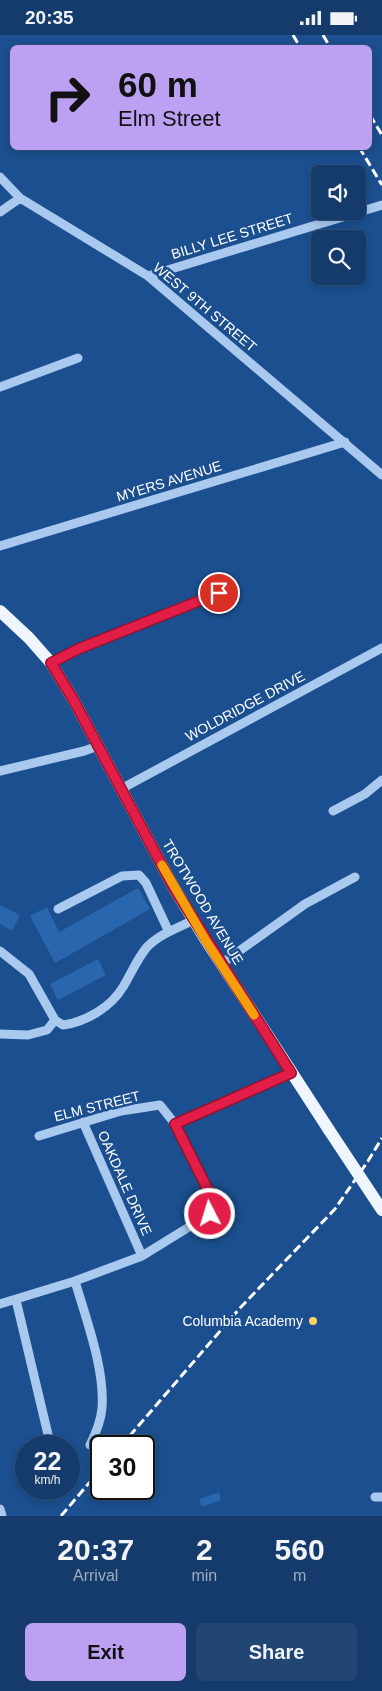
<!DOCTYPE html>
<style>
:root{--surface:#143b6b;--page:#214673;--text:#f1f3f6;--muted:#9dadc1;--line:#33557e;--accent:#bca0f2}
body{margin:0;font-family:Helvetica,sans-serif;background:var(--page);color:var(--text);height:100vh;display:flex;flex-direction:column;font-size:19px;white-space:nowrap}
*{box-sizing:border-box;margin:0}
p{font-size:16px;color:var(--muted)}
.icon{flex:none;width:28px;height:28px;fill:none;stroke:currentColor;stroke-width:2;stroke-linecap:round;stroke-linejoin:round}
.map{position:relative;height:1481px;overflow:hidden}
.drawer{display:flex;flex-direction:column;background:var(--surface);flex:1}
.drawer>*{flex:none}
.banner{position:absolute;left:10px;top:10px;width:362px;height:105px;border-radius:8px;box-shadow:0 2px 8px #0003,0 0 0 1px var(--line);background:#bca0f2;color:#111;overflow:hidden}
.controls{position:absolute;left:311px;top:130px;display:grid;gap:10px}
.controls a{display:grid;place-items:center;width:55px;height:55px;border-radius:8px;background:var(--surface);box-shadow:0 2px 8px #0003,0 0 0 1px var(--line);font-size:25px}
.speed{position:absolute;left:15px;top:1400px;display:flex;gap:10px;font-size:25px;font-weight:700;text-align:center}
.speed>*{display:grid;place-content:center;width:65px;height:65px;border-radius:50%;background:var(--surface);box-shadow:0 2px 8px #0003,0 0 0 1px var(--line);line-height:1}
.speed small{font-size:12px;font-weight:400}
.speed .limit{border:2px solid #111;border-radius:8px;background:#fff;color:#111}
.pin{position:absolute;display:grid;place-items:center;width:42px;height:42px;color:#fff;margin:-21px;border:2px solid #fff;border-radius:50%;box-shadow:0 1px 5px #0007}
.me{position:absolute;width:55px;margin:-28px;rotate:355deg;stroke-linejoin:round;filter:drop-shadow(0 0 4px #0008)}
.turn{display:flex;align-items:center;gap:18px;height:105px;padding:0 25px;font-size:22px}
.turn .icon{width:65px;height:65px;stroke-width:2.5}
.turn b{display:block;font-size:35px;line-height:42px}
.eta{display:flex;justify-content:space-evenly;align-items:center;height:85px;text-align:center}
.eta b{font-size:30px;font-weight:700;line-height:35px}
.cta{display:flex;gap:10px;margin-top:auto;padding:10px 25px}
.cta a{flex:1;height:58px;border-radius:8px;background:var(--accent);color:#111;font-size:20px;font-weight:700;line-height:58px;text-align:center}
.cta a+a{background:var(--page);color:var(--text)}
.status{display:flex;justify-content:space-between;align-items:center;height:35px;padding:0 25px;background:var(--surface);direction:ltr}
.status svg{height:14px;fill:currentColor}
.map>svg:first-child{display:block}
.building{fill:#2a66ad}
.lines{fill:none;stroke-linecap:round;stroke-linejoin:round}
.minor{stroke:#a9c9ee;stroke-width:9}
.major{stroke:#f0f6ff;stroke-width:12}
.rail{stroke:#fff;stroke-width:3;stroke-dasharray:9 4;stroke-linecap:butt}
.major-bridge{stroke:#f0f6ff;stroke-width:12}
.route-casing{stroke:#92132f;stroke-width:12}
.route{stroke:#e11d48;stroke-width:9}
.slow{stroke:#f59e0b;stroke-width:9}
.poi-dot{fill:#ffd166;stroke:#1b4f8f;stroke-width:2}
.labels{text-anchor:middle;stroke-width:5;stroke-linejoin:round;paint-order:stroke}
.street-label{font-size:14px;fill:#fff;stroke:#1b4f8f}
.poi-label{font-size:14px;fill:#fff;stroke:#1b4f8f;text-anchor:end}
</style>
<div class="status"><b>20:35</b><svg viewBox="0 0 49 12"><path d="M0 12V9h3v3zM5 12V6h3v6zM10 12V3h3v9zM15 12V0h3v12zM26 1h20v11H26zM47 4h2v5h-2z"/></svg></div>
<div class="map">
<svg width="382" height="1481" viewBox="0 0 382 1481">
<rect width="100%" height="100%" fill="#1b4f8f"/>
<!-- building -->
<path class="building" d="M 138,853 L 150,874 L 55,928 L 30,881 L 47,872 L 59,897 Z
M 0,870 L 20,880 L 12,896 L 0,889 Z
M 98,924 L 106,940 L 58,965 L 50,949 Z
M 219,1457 L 221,1465 L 202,1472 L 199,1464 Z"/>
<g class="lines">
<!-- minor -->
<path class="minor" d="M 0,142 L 20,163 L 148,241 L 382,440
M 0,177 L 20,163
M 148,241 L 382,170
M 0,352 L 78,323
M 0,511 L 345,407
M 51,628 L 78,615 L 219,557
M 0,736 L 84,716 L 98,711
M 121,754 L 382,613
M 333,776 L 365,759 L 382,745
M 58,874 L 122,841 L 139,840 L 146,848 L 169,897
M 0,916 L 29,939 L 55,985 L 63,990 C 86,987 111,972 123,952 C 131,939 137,924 147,912 C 160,899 177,893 194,885
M 221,929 L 305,869 L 355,842
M 0,999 L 28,1000 L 47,995 L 55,985
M 83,1087 L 142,1221
M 39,1101 L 121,1076 L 160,1070 L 175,1089 L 291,1038
M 75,1246 C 86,1284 105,1334 102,1373 C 101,1386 96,1398 90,1410
M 16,1265 L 50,1408
M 0,1269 L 75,1246 L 142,1221 L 210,1179 L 212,1163 L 175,1089
M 375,1462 L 382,1462
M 0,1474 L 2,1481"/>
<!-- major -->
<path class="major" d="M 0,576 L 29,603 L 51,628 L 73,664 L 174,853 L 206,905 L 329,1095"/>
<!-- rail -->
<path class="rail" d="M 293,0 L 300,12
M 323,0 L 330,12
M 370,80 L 382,100
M 359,112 L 382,150
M 121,1411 L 240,1273 L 335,1174 L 368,1126 L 382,1103
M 61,1481 L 101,1434"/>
<!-- major-bridge -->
<path class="major-bridge" d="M 329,1095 L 382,1175"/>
</g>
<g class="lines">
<defs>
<path id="route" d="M 210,1179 L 212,1163 L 175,1089 L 291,1038 L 174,853 L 73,664 L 51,628 L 78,614 L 219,558"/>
</defs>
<!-- route casing -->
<use href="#route" class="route-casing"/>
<!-- route -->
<use href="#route" class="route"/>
<!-- slow -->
<path class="slow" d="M 162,830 L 206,906 L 254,980"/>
</g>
<!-- markers -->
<circle class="poi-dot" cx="313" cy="1286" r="5"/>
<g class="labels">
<!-- street labels -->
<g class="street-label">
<text transform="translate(232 201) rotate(-17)" y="5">BILLY LEE STREET</text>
<text transform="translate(205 272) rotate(40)" y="5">WEST 9TH STREET</text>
<text transform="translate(169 446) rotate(-17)" y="5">MYERS AVENUE</text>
<text transform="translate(245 671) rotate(-28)" y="5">WOLDRIDGE DRIVE</text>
<text transform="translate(203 867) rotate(59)" y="5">TROTWOOD AVENUE</text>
<text transform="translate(97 1071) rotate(-14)" y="5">ELM STREET</text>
<text transform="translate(125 1148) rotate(66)" y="5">OAKDALE DRIVE</text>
</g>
<!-- poi labels -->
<g class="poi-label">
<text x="303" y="1291">Columbia Academy</text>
</g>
</g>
</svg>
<div class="controls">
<a><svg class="icon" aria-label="sound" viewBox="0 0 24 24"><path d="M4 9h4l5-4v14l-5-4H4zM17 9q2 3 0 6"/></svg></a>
<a><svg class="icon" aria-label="search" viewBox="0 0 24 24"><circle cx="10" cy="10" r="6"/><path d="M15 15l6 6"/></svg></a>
</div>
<div class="speed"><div>22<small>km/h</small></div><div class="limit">30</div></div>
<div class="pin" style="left:219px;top:558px;background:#d93025"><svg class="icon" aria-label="arrive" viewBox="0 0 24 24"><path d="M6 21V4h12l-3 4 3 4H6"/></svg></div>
<svg class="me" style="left:210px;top:1179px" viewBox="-20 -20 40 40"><circle r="17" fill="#e11d48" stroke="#fff" stroke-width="3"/><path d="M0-11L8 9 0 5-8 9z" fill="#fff"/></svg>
<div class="banner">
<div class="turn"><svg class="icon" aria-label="right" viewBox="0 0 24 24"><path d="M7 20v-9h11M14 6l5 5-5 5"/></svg><div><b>60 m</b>Elm Street</div></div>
</div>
</div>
<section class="drawer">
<div class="eta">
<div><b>20:37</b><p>Arrival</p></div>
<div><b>2</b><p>min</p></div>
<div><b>560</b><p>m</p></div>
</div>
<div class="cta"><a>Exit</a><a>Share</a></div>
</section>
